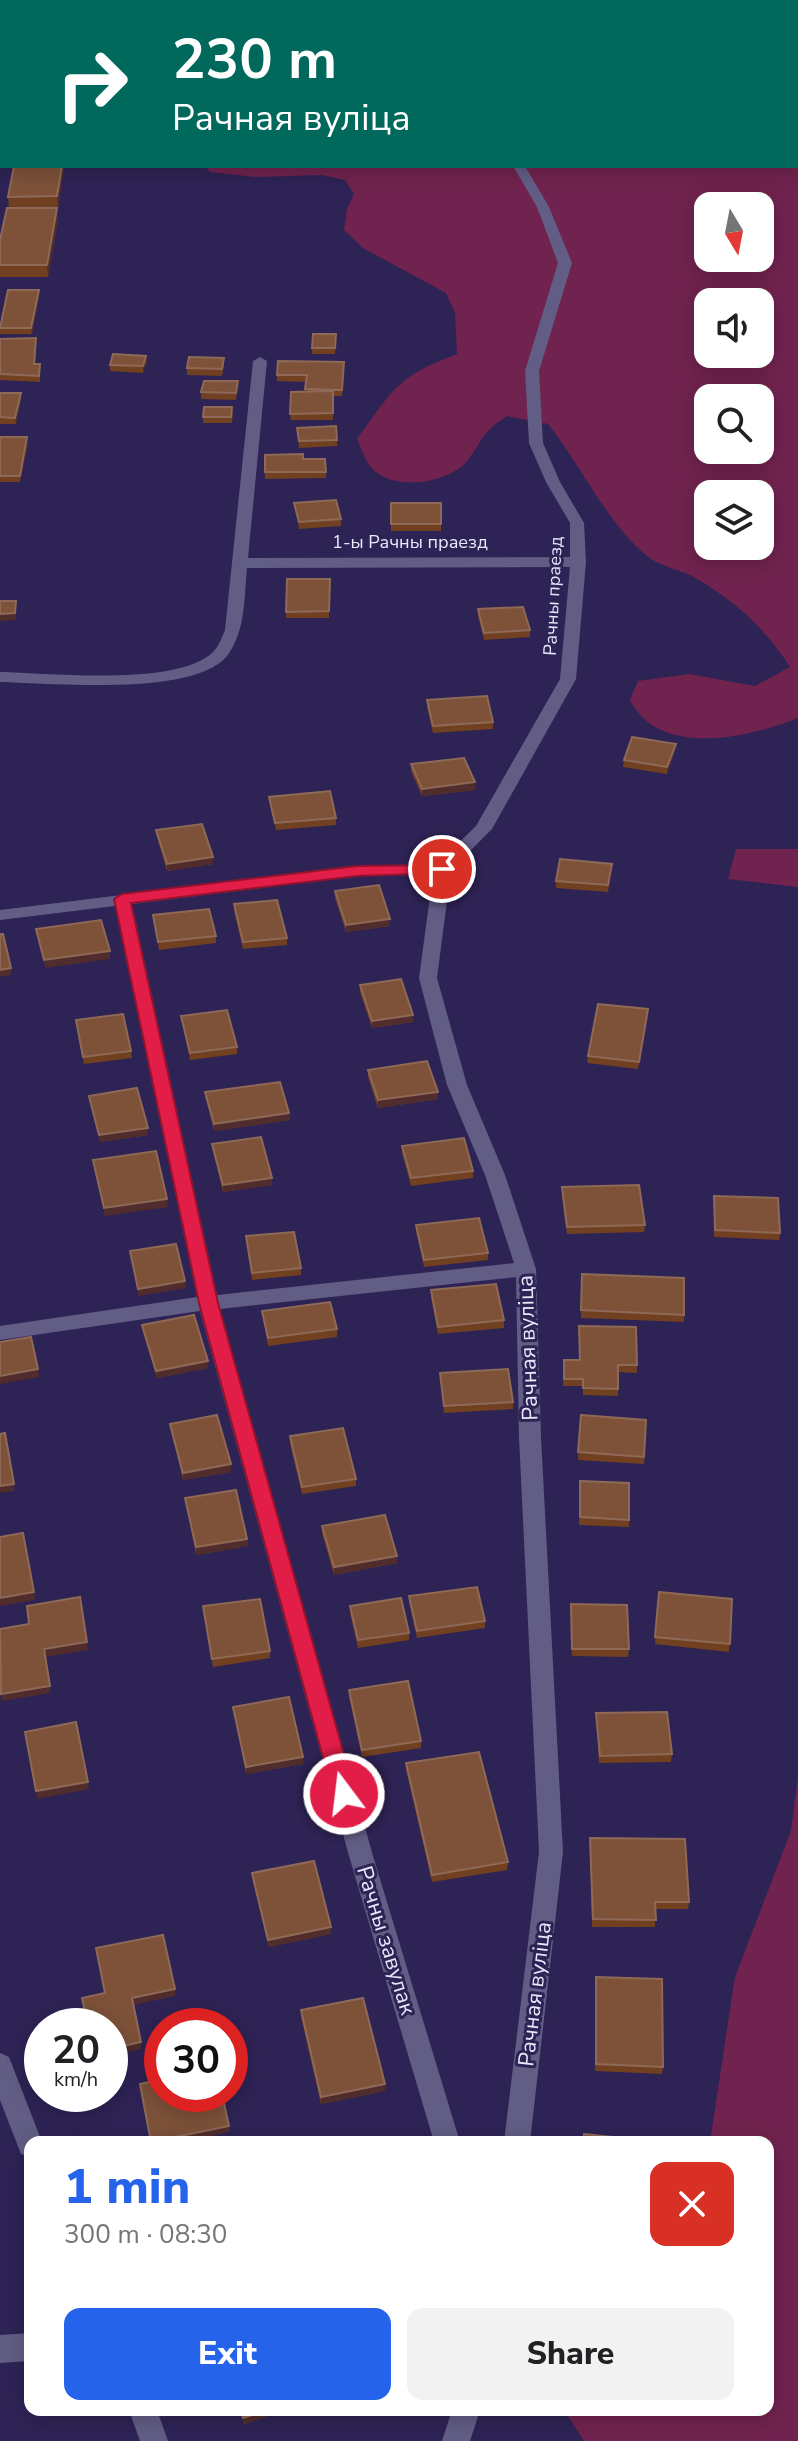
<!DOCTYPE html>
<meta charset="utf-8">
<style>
:root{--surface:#fff;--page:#f2f2f2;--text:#202124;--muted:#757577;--accent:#2563eb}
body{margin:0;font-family:"Nunito Sans",sans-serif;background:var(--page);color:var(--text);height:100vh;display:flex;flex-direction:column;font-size:30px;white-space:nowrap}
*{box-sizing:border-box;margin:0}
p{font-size:26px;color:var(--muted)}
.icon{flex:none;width:44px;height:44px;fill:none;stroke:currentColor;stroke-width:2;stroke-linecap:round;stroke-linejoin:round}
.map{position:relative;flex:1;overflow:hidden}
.drawer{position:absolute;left:24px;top:2136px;width:750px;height:280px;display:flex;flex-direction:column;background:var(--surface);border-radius:16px;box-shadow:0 4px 20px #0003}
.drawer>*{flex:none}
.banner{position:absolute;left:0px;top:0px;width:798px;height:168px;box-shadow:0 4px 20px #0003;background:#00695c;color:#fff;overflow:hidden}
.needle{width:52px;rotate:170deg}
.controls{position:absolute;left:694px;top:192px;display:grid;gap:16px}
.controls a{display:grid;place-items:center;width:80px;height:80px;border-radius:16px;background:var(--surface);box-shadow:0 4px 20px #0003;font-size:40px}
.speed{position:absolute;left:24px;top:2008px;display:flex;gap:16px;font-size:40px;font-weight:700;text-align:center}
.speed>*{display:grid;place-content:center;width:104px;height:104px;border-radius:50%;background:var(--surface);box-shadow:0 4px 20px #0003;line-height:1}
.speed small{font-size:20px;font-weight:400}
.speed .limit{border:12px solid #d22;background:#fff;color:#111}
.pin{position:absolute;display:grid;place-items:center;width:68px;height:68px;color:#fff;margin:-34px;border:4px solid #fff;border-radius:50%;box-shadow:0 2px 8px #0007}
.me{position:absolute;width:88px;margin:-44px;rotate:345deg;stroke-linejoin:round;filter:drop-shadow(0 0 6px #0008)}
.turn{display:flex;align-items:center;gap:28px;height:168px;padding:0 40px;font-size:36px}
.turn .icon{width:104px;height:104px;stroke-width:2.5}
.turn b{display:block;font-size:56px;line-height:68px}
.round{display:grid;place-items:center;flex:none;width:84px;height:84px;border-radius:16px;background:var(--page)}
.headline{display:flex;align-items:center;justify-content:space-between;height:136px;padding:0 40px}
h1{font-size:48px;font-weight:800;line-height:60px;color:var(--accent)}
.primary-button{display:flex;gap:16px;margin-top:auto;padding:16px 40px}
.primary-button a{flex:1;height:92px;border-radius:16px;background:var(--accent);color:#fff;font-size:32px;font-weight:800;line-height:92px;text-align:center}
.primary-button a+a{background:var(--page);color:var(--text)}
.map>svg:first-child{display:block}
.green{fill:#70234e;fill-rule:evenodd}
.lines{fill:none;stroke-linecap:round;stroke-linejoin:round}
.minor{fill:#625d85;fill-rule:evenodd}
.wall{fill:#704021}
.shaded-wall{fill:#502d2c}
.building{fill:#7d5239;stroke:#8e6957;stroke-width:2}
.route{fill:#e11d48;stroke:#92132f;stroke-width:2}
.labels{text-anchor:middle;stroke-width:6;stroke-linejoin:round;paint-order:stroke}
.far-street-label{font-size:18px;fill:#e9e8fb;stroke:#2e2355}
.street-label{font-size:22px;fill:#e9e8fb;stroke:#2e2355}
</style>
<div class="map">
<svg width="798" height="2441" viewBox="0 0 798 2441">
<rect width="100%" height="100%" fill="#2e2355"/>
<!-- green -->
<path class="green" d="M 222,0 L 798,0 L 798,718 C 748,738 659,758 630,700 L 638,681 L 689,674 L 755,686 L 790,667 C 765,628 733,599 692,576 C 678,569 659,566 647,556 C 606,522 581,465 548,424 L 507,416 C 478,435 485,439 467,461 C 448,484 391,492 371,467 C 365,460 361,448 357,439 C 394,389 396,377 457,354 L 455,313 L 446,293 L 363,248 L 344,230 L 347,209 L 354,194 L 345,180 L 321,175 L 256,177 L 210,172 L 206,166 L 796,166 L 796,2 ZM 708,206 L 760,206 L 760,258 L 708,258 ZM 708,302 L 760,302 L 760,354 L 708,354 ZM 708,398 L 760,398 L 760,450 L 708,450 ZM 708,494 L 760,494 L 760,546 L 708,546 Z
M 736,849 L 798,849 L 798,887 L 728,879 Z
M 798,1776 L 798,2441 L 584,2441 L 564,2410 L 768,2410 L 768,2142 L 710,2142 L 735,1977 L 791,1831 Z"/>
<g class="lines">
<!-- minor -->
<path class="minor" d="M 513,166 L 525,166 L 549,207 L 572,263 L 539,371 L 543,443 L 560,482 L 584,523 L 586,562 L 576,679 L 492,829 L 451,870 L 437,978 L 467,1085 L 505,1175 L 536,1269 L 541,1437 L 563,1852 L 530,2142 L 504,2142 L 539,1852 L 519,1437 L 516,1277 L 220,1309 L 373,1856 L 460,2142 L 434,2142 L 349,1856 L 200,1311 L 0,1340 L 0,1326 L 197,1297 L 115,906 L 0,920 L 0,910 L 357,866 L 437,864 L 476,826 L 560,679 L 570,567 L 247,568 C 244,597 246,631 227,656 C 194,697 49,683 0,682 L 0,672 C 49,673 177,687 213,652 C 219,646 222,637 225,630 L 253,361 L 260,357 L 267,361 L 248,558 L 570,557 L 570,523 L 546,482 L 529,443 L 525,371 L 558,263 L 537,207 ZM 433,874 L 419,978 L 447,1085 L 485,1175 L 514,1263 L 217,1295 L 132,904 L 357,876 Z
M 0,2053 L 9,2057 L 42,2142 L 30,2142 L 30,2157 L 21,2154 L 0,2100 Z
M 30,2333 L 30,2361 L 0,2363 L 0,2335 Z
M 129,2410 L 157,2410 L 168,2441 L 140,2441 Z
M 452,2410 L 480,2410 L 470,2441 L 442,2441 Z"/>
</g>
<!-- wall -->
<path class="wall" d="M 177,0 L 192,0 L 192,2 L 178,2 Z
M 64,166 L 58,208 L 18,208 L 58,220 L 48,277 L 0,277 L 0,240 L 9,208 L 8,197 Z
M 39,296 L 32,334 L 0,334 L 0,325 Z
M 336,334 L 335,354 L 312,354 L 312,348 Z
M 0,339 L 36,345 L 35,364 L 40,364 L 40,382 L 0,380 Z
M 146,356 L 147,362 L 143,373 L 110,371 L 110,365 Z
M 224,364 L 222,376 L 187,375 L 187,368 Z
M 344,368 L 342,396 L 333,396 L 333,420 L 291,420 L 290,414 L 305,391 L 306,382 L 277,381 L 277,375 Z
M 238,381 L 236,400 L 201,399 L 201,392 Z
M 0,393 L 21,393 L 21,399 L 16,424 L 0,424 Z
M 233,413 L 232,423 L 203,423 L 203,417 Z
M 297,428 L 337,440 L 337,446 L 299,448 Z
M 0,437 L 28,444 L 20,482 L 0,482 Z
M 303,459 L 325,459 L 326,478 L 265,479 L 265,472 Z
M 294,503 L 341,519 L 341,526 L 299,529 Z
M 391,503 L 441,503 L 441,531 L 391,531 Z
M 287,579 L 330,579 L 329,618 L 286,618 Z
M 478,609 L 530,630 L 530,637 L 484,640 L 478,616 Z
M 427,700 L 493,722 L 493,729 L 433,733 L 427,707 Z
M 676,744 L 675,750 L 667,774 L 623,767 L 624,760 Z
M 411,764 L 475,790 L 422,796 L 411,771 Z
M 269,797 L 336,818 L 336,825 L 276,830 L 270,804 Z
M 156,830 L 213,857 L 213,864 L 167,871 L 157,837 Z
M 611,871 L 608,892 L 556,888 L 556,881 Z
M 335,891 L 390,926 L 346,932 L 335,898 Z
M 234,904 L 287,938 L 287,945 L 243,949 L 234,911 Z
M 153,915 L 216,936 L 216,943 L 159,950 Z
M 360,985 L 413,1015 L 413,1022 L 372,1028 L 360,992 Z
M 181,1016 L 237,1047 L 237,1054 L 190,1060 Z
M 647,1016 L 638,1069 L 587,1063 L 588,1056 Z
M 76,1020 L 131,1051 L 132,1058 L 84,1064 Z
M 368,1070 L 438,1099 L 378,1108 L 368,1077 Z
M 205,1092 L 289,1113 L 290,1120 L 214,1131 L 206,1099 Z
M 89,1096 L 148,1135 L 100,1142 Z
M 212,1144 L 272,1178 L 272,1185 L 223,1192 L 213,1151 Z
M 402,1146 L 473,1171 L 473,1178 L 411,1186 L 402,1153 Z
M 562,1187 L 645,1225 L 644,1232 L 567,1234 L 562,1195 Z
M 714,1196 L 780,1233 L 779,1240 L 714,1237 Z
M 416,1225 L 488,1253 L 488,1260 L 424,1267 L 416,1232 Z
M 246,1236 L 301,1268 L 301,1275 L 252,1280 Z
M 582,1274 L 684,1315 L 684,1322 L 581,1318 Z
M 431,1290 L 504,1320 L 504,1328 L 438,1334 L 431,1297 Z
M 262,1311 L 337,1329 L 337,1337 L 268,1346 Z
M 142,1325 L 208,1361 L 208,1368 L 157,1378 L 143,1332 Z
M 564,1360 L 637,1365 L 637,1373 L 618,1372 L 618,1396 L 583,1395 L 583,1386 L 563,1386 Z
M 440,1373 L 513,1402 L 513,1409 L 444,1413 Z
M 581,1415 L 646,1420 L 644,1464 L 578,1460 Z
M 170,1424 L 231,1472 L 183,1480 L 171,1431 Z
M 290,1436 L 356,1479 L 356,1486 L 302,1494 L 290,1444 Z
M 580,1481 L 629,1520 L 629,1527 L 579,1525 Z
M 185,1498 L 247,1539 L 248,1546 L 196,1555 Z
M 322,1526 L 397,1563 L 334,1575 L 322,1533 Z
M 659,1592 L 732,1599 L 729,1652 L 655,1644 Z
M 409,1596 L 485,1621 L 485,1628 L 417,1638 L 409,1603 Z
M 571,1604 L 629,1649 L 628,1657 L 572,1656 Z
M 203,1606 L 270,1651 L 270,1658 L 213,1667 Z
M 350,1606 L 409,1633 L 409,1640 L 358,1648 L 350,1613 Z
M 349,1690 L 421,1741 L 421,1748 L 362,1757 L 349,1697 Z
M 233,1707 L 303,1757 L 303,1764 L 246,1774 Z
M 596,1713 L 672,1754 L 671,1762 L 599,1763 Z
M 406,1763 L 508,1862 L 507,1870 L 432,1882 L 406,1770 Z
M 590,1838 L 689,1902 L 688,1909 L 655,1909 L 655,1927 L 592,1927 Z
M 252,1873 L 331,1927 L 331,1934 L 269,1947 L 253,1881 Z
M 595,1984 L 663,2067 L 662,2074 L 595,2071 Z
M 301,2010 L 385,2084 L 385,2091 L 321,2104 L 301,2017 Z"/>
<!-- shaded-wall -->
<path class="shaded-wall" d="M 62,166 L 64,166 L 58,208 L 57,196 Z
M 57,208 L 58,220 L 48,277 L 47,265 Z
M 39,290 L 39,296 L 32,334 L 31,328 Z
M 146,356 L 147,362 L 143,373 L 143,366 Z
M 21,393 L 21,399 L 16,424 L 15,418 Z
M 27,437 L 28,444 L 20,482 L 20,476 Z
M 16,601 L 16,620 L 0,621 L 0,614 Z
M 676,744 L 675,750 L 667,774 L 667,767 Z
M 475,782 L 475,790 L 422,796 L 422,789 Z
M 213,857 L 213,864 L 167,871 L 167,864 Z
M 390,919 L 390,926 L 346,932 L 346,925 Z
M 110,951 L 110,959 L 45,968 L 44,960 Z
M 11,968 L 11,975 L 0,977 L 0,970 Z
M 413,1015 L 413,1022 L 372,1028 L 372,1021 Z
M 438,1092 L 438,1099 L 378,1108 L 378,1100 Z
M 289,1113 L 290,1120 L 214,1131 L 214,1124 Z
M 148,1128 L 148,1135 L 100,1142 L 99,1135 Z
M 272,1178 L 272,1185 L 223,1192 L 223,1185 Z
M 167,1199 L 168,1207 L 104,1216 L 104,1208 Z
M 185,1281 L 186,1288 L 138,1296 L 138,1289 Z
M 208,1361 L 208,1368 L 157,1378 L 156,1371 Z
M 38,1369 L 39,1377 L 0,1384 L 0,1376 Z
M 231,1464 L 231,1472 L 183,1480 L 183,1473 Z
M 14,1484 L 14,1491 L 0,1493 L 0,1486 Z
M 247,1539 L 248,1546 L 196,1555 L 196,1547 Z
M 397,1556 L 397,1563 L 334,1575 L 334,1567 Z
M 34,1592 L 35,1600 L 0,1606 L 0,1598 Z
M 87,1642 L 88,1650 L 45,1657 L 44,1649 Z
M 50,1686 L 50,1693 L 2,1701 L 1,1694 Z
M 303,1757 L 303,1764 L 246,1774 L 246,1767 Z
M 88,1782 L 89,1789 L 37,1799 L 36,1791 Z
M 331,1927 L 331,1934 L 269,1947 L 268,1940 Z
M 175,1989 L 175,1996 L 133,2005 L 132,1998 Z
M 141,2042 L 141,2049 L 110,2056 L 110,2049 Z
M 385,2084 L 385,2091 L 321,2104 L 321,2097 Z
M 229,2126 L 229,2132 L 186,2142 L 153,2142 Z
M 267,2410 L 286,2410 L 243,2425 L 243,2418 Z"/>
<!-- building -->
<path class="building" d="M 86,0 L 116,0 L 116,2 L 86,2 Z
M 14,166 L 62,166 L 57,196 L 8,197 Z
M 7,208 L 57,208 L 47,265 L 0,265 L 0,240 Z
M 8,290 L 39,290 L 31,328 L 0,328 Z
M 313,334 L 336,334 L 335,348 L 312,348 Z
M 36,338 L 34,364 L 40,364 L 39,376 L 0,374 L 0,339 Z
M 113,354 L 146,356 L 143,366 L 110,365 Z
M 189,357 L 224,358 L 222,369 L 187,368 Z
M 278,361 L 344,362 L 342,390 L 305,389 L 307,375 L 277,375 Z
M 204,381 L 238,381 L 236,393 L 201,392 Z
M 333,391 L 333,413 L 290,414 L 291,392 Z
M 0,393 L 21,393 L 15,418 L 0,417 Z
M 204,407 L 232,407 L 231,417 L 203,417 Z
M 336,426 L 337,440 L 299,441 L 297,428 Z
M 0,437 L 27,437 L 20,476 L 0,476 Z
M 303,454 L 303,459 L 325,459 L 326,472 L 265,472 L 265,455 Z
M 336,500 L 341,519 L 299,522 L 294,503 Z
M 391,503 L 441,503 L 441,524 L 391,524 Z
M 287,579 L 330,579 L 329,611 L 286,612 Z
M 0,601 L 16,601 L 15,613 L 0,614 Z
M 523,607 L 530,630 L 484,633 L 478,609 Z
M 487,696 L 493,722 L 433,726 L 427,700 Z
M 632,737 L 676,744 L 667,767 L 624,760 Z
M 464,758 L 475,782 L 422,789 L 411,764 Z
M 330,791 L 336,818 L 275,823 L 269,797 Z
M 202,824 L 213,857 L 167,864 L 156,830 Z
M 560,859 L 612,864 L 608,885 L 556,881 Z
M 379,885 L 390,919 L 346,925 L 335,891 Z
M 277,900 L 287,938 L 243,942 L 234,904 Z
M 209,909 L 216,936 L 158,942 L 153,915 Z
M 101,920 L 110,951 L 44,960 L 36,929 Z
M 0,934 L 3,934 L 11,968 L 0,970 Z
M 401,979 L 413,1015 L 372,1021 L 360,985 Z
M 598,1004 L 648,1009 L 639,1062 L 588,1056 Z
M 227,1010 L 237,1047 L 190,1053 L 181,1016 Z
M 123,1014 L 131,1051 L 83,1057 L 76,1020 Z
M 427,1061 L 438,1092 L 378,1100 L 368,1070 Z
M 280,1082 L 289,1113 L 214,1124 L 205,1092 Z
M 137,1088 L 148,1128 L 99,1135 L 89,1096 Z
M 261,1137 L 272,1178 L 223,1185 L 212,1144 Z
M 464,1138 L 473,1171 L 411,1178 L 402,1146 Z
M 156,1151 L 167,1199 L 104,1208 L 93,1160 Z
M 639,1185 L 645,1225 L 567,1227 L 562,1187 Z
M 714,1196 L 778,1198 L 780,1233 L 715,1230 Z
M 479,1218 L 488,1253 L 424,1260 L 416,1225 Z
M 294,1232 L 301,1268 L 252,1273 L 246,1236 Z
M 176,1244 L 185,1281 L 138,1289 L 130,1251 Z
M 582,1274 L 684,1278 L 684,1315 L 581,1310 Z
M 496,1284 L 504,1320 L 438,1327 L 431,1290 Z
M 330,1302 L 337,1329 L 268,1338 L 262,1311 Z
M 194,1315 L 208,1361 L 156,1371 L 142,1325 Z
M 579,1326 L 636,1327 L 637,1365 L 618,1365 L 618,1389 L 583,1388 L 583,1379 L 564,1379 L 564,1360 L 580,1360 Z
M 31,1337 L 38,1369 L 0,1376 L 0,1342 Z
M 508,1369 L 513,1402 L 444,1406 L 440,1373 Z
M 217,1415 L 231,1464 L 183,1473 L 170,1424 Z
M 581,1415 L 646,1420 L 644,1457 L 578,1452 Z
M 343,1428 L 356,1479 L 302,1487 L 290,1436 Z
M 5,1433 L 14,1484 L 0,1486 L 0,1434 Z
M 580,1481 L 629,1483 L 629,1520 L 580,1517 Z
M 236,1490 L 247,1539 L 196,1547 L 185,1498 Z
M 385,1515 L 397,1556 L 334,1567 L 322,1526 Z
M 23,1533 L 34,1592 L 0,1598 L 0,1537 Z
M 477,1587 L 485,1621 L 417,1631 L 409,1596 Z
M 659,1592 L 732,1599 L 730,1644 L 655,1637 Z
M 80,1597 L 87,1642 L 44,1649 L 50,1686 L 1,1694 L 0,1629 L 29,1624 L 27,1606 Z
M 401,1598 L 409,1633 L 358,1640 L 350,1606 Z
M 260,1599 L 270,1651 L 212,1659 L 203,1606 Z
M 571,1604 L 627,1605 L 629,1649 L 572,1649 Z
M 408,1681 L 421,1741 L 362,1750 L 349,1690 Z
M 289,1697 L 303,1757 L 246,1767 L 233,1707 Z
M 667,1712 L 672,1754 L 600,1756 L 596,1713 Z
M 76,1722 L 88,1782 L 36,1791 L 25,1732 Z
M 479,1752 L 508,1862 L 432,1875 L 406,1763 Z
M 590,1838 L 685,1839 L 689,1902 L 655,1902 L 656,1920 L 593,1919 Z
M 314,1861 L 331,1927 L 268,1940 L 252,1873 Z
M 163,1935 L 175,1989 L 132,1998 L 141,2042 L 110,2049 L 110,2026 L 88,2026 L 82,1998 L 105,1993 L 96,1948 Z
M 596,1977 L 662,1979 L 663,2067 L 596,2064 Z
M 363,1998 L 385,2084 L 321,2097 L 301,2010 Z
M 162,2079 L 162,2094 L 222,2094 L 229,2126 L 151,2142 L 140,2084 Z
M 584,2134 L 662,2142 L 584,2142 Z
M 240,2410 L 267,2410 L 243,2418 Z"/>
<!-- route -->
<path class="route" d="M 442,865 L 450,869 L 448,873 L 357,876 L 131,903 L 218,1303 L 355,1794 L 352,1801 L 336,1801 L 333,1794 L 199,1303 L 114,899 L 122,894 L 357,866 Z"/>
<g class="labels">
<!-- far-street labels -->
<g class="far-street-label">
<text x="410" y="548">1-ы Рачны праезд</text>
<text transform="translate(553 596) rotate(-87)" y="6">Рачны праезд</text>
</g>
<!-- street labels -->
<g class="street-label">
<text transform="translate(527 1348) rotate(-92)" y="8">Рачная вуліца</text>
<text transform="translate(387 1940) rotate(73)" y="8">Рачны завулак</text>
<text transform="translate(534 1994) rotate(-83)" y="8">Рачная вуліца</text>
</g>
</g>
</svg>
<div class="controls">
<a><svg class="needle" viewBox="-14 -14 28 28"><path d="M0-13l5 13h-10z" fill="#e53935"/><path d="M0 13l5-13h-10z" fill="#757577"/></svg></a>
<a><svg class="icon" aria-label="sound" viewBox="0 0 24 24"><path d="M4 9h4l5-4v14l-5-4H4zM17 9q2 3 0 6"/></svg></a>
<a><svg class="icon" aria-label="search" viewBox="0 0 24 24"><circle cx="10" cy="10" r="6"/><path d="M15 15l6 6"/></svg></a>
<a><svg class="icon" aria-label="layers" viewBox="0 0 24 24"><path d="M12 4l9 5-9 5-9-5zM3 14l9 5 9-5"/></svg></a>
</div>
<div class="speed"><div>20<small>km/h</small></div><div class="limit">30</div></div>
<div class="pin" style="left:442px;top:869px;background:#d93025"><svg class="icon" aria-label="arrive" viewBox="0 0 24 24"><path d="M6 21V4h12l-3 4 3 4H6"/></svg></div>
<svg class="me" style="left:344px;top:1794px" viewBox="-20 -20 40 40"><circle r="17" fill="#e11d48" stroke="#fff" stroke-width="3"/><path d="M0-11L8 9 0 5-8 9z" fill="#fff"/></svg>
<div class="banner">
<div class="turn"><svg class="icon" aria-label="right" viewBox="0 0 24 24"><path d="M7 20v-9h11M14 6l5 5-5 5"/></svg><div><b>230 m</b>Рачная вуліца</div></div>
</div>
<section class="drawer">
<div class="headline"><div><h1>1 min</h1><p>300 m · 08:30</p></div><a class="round" style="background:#d93025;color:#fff"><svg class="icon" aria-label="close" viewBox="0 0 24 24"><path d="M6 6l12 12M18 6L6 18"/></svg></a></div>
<div class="primary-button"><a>Exit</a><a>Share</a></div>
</section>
</div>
